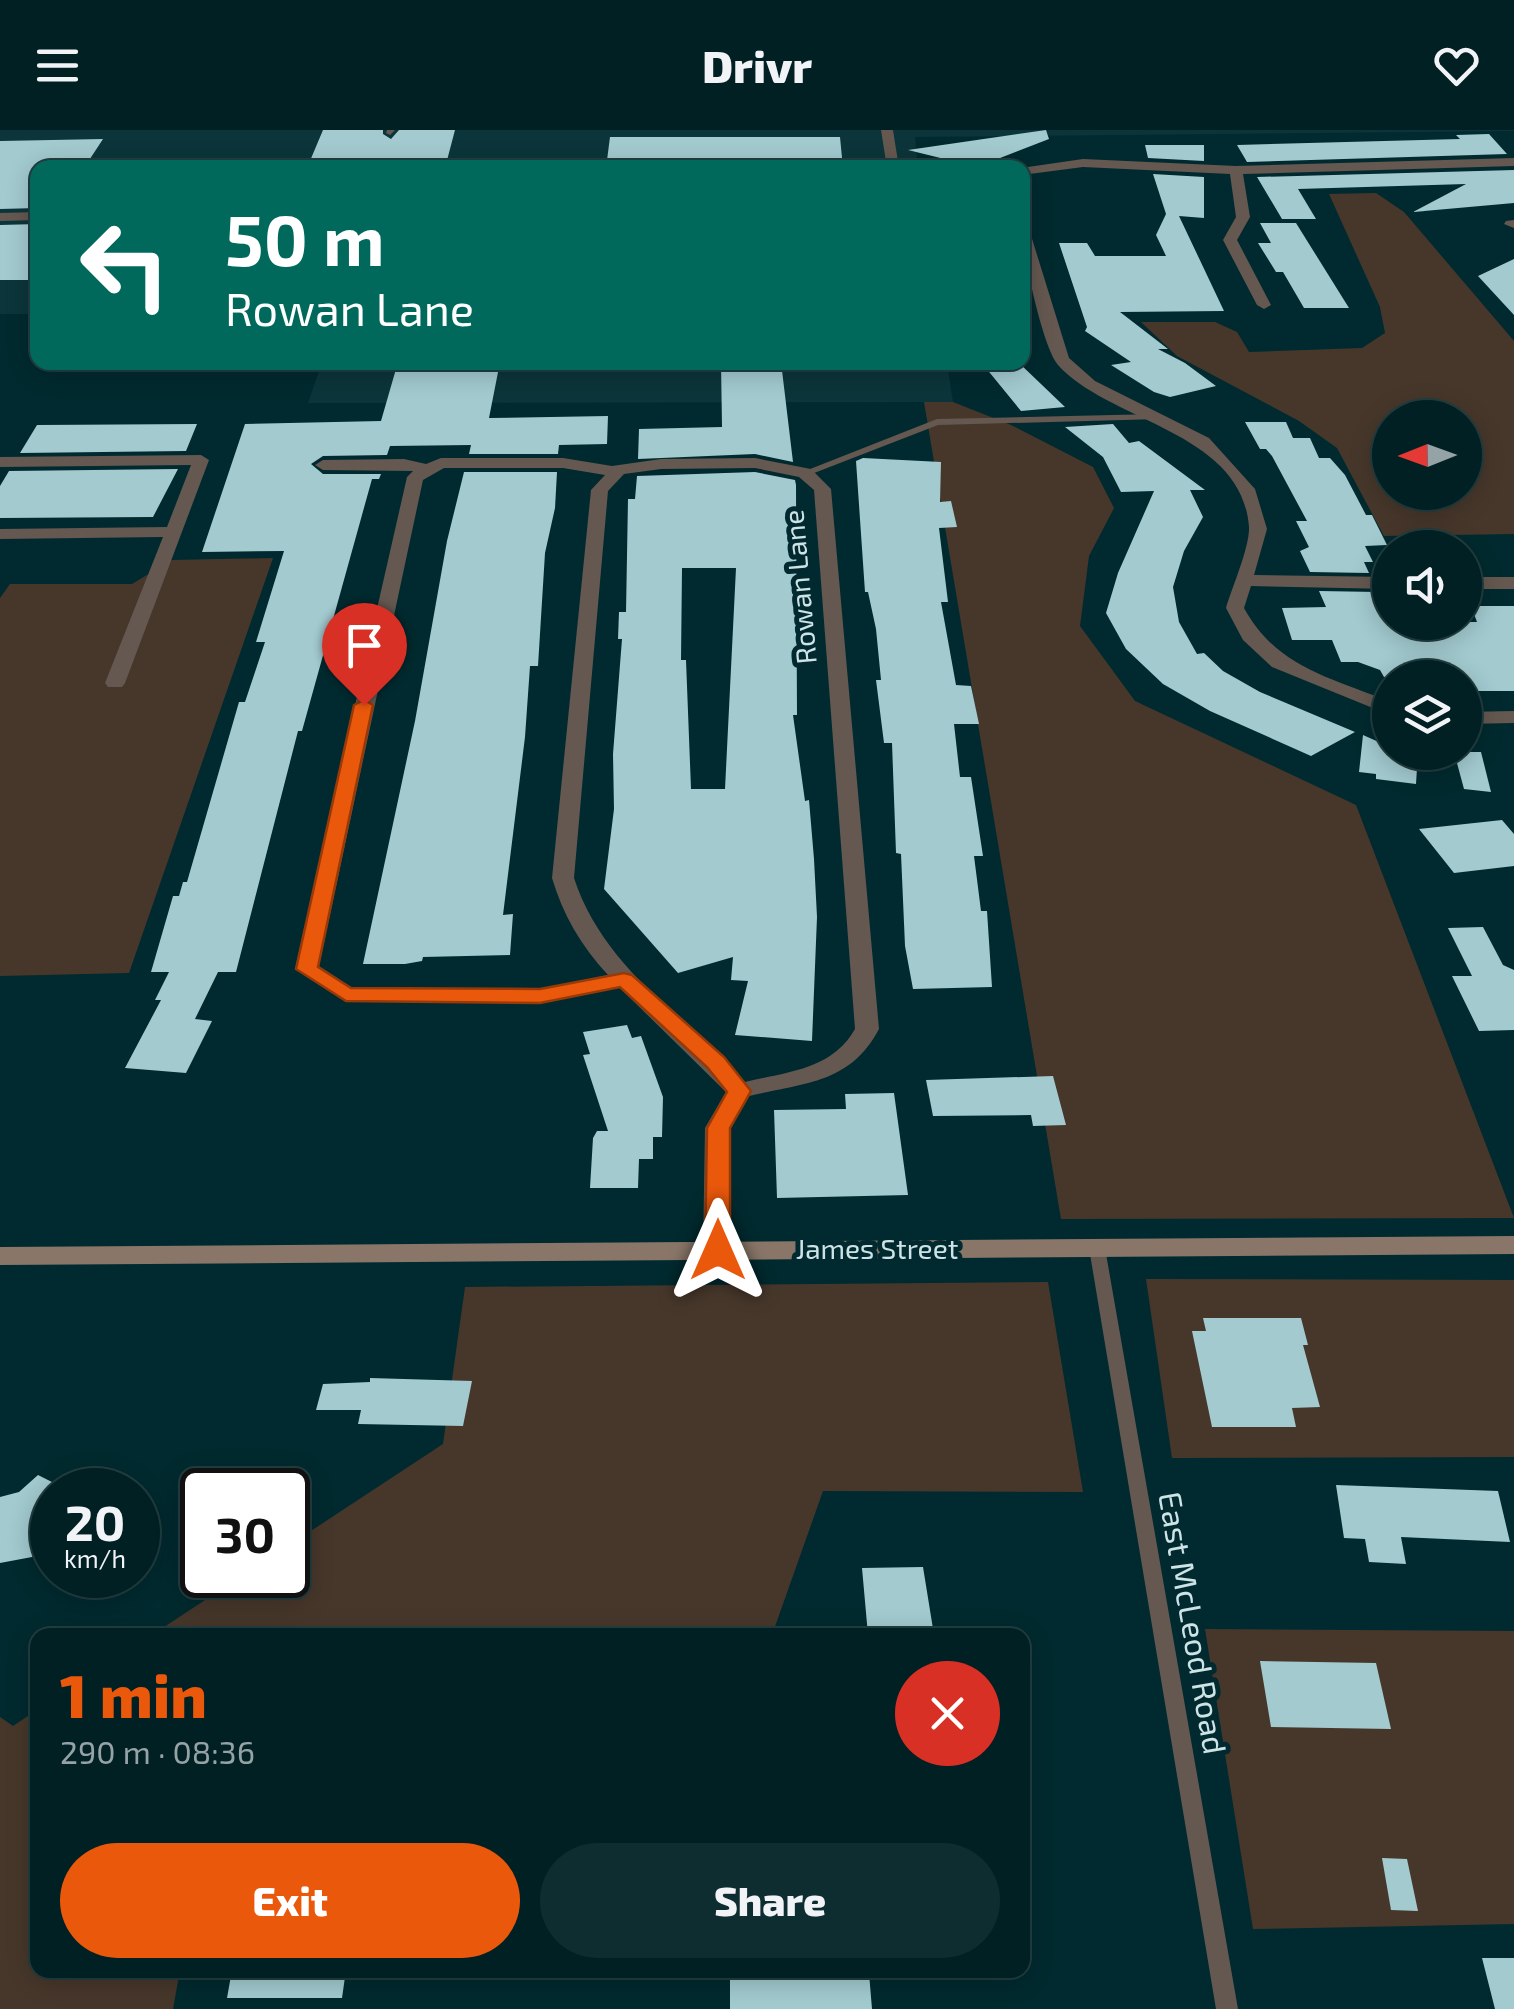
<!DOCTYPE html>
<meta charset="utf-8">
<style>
:root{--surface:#002023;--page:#0e2d30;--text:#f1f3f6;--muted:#95a3a6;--line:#223e41;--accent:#ea580c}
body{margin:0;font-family:"Exo 2",sans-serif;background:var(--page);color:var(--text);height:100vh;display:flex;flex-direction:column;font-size:38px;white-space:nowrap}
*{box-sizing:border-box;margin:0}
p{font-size:32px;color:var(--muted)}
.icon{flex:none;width:55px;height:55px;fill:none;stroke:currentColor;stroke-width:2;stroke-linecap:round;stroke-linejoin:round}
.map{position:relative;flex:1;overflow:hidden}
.panel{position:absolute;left:30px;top:1498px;width:1000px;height:350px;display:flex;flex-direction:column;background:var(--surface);border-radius:20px;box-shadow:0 5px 25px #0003,0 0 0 2px var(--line)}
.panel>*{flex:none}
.banner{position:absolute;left:30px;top:30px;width:1000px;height:210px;border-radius:20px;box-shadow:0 5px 25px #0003,0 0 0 2px var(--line);background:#00695c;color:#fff;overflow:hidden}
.needle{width:65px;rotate:269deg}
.buttons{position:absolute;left:1372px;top:270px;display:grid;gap:20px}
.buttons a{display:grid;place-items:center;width:110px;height:110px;border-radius:50%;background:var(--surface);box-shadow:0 5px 25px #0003,0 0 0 2px var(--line);font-size:50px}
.speed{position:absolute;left:30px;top:1338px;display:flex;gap:20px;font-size:50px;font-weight:700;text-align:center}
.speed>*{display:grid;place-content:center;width:130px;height:130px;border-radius:50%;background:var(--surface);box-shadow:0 5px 25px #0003,0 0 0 2px var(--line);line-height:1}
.speed small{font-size:25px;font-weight:400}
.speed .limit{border:5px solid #111;border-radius:15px;background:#fff;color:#111}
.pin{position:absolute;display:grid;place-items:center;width:85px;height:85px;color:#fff;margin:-102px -42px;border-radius:50% 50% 50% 0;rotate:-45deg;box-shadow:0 0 10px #0007}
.pin .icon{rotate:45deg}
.me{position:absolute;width:110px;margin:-55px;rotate:0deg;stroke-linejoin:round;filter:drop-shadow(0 0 8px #0008)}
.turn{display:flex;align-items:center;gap:35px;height:210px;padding:0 30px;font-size:45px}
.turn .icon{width:130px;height:130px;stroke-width:2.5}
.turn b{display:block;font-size:70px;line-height:85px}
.round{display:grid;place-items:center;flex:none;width:105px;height:105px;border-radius:52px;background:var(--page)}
.headline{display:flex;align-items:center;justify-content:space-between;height:170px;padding:0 30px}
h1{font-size:60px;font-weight:800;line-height:75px;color:var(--accent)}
.cta{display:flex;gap:20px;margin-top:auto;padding:20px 30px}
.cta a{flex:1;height:115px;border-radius:60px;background:var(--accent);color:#fff;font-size:40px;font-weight:800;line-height:115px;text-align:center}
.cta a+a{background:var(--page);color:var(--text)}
header{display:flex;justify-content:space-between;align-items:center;height:130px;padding:0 30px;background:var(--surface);font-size:45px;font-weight:800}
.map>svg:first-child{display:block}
.built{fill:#0b353a}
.green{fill:#47372b;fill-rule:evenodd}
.building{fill:#a2cacf;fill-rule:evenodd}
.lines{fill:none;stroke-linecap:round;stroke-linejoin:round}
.lane{fill:#645850;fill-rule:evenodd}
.street{fill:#645850;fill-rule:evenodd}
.secondary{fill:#897668;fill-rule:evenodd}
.route{fill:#ea580c;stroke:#983908;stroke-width:2.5}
.labels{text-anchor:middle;stroke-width:10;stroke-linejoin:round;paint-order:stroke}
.street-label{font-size:28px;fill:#cee3e6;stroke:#002a2f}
.near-street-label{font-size:32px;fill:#cee3e6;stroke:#002a2f}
</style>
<header><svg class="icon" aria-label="menu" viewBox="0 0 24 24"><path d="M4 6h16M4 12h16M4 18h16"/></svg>Drivr<svg class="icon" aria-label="heart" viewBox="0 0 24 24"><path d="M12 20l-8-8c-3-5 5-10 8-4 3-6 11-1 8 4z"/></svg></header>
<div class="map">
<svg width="1514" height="1879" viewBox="0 0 1514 1879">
<rect width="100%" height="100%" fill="#002a2f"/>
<!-- built -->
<path class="built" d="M 0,0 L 1514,0 L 1514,1 L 915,7 L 918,38 L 38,38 L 37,184 L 0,184 Z
M 322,232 L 947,233 L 953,272 L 308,273 Z"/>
<!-- green -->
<path class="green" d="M 1376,63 L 1404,82 L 1514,211 L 1514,404 L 1384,406 L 1337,318 L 1299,291 L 1177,226 L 1141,192 L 1215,192 L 1237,202 L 1249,222 L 1362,218 L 1385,203 L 1380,177 L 1329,64 ZM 1390,288 L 1465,288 L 1465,362 L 1390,362 Z
M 924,272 L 953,272 L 1011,295 L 1093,337 L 1114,378 L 1089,426 L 1080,496 L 1135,571 L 1356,675 L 1514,1088 L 1061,1089 Z
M 273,428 L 129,843 L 0,846 L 0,468 L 10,454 L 132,454 L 172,430 Z
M 1146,1149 L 1514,1150 L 1514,1327 L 1172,1328 Z
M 1048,1152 L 1083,1362 L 823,1361 L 772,1505 L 152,1505 L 243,1445 L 288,1445 L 288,1416 L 443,1314 L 465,1157 Z
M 1205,1499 L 1514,1501 L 1514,1794 L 1253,1799 Z
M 37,1580 L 38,1840 L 180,1840 L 173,1879 L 0,1879 L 0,1587 L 13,1596 Z"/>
<!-- building -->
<path class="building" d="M 323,0 L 383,0 L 383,4 L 391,9 L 399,0 L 455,0 L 445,38 L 307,38 Z
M 1046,0 L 1049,9 L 977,37 L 908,20 Z
M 1489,4 L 1507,24 L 1247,32 L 1237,15 L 1460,9 L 1456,5 Z
M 610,7 L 840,7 L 843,38 L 606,38 Z
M 103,9 L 84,38 L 38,38 L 38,78 L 0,79 L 0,11 Z
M 1145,15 L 1204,15 L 1204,31 L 1148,28 Z
M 1514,40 L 1514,73 L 1413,82 L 1466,54 L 1298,59 L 1316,89 L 1282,89 L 1257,47 Z
M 1153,44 L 1204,47 L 1204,88 L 1179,86 L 1224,181 L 1120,182 L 1168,219 L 1158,219 L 1185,233 L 1216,256 L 1170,267 L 1154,262 L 1111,235 L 1131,232 L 1085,201 L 1087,197 L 1059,113 L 1087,113 L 1095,126 L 1166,126 L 1156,105 L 1166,84 Z
M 1260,93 L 1296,93 L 1349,178 L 1304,178 L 1283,142 L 1276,142 L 1258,113 L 1271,113 Z
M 38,94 L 38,150 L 0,150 L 0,95 Z
M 1514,129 L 1514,185 L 1478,146 Z
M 398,232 L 500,232 L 489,288 L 608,286 L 607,314 L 559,315 L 558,324 L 469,324 L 471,315 L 390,316 L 387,325 L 323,326 L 311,334 L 323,344 L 381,344 L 379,349 L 372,349 L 302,601 L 298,601 L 236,842 L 218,842 L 195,889 L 212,891 L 186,943 L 125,938 L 161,870 L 155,870 L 169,842 L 151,842 L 173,766 L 179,766 L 183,752 L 187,752 L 239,572 L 245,572 L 265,512 L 256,512 L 284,421 L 202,422 L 245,294 L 381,291 Z
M 721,232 L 781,232 L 793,332 L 755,324 L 638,329 L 639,299 L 722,297 Z
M 981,232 L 1018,232 L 1065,277 L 1021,281 Z
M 1245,292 L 1286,292 L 1293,308 L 1310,308 L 1319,328 L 1330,328 L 1345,345 L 1366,385 L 1372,385 L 1387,415 L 1365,416 L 1373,432 L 1364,432 L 1369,443 L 1310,442 L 1300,421 L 1309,417 L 1296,391 L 1307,391 L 1272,326 L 1266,319 L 1260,319 Z
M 197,294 L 186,321 L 20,323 L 37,295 Z
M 1113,294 L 1129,313 L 1139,311 L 1205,360 L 1190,360 L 1203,387 L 1184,421 L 1173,457 L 1179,492 L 1197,524 L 1204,523 L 1223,541 L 1260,562 L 1355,602 L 1311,626 L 1210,581 L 1163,554 L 1126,519 L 1106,483 L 1118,443 L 1154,361 L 1121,362 L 1103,327 L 1065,297 Z
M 863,328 L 941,332 L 940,372 L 951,371 L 957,397 L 939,398 L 948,472 L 941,472 L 956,555 L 971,556 L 979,594 L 954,594 L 960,647 L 971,647 L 983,726 L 974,726 L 981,781 L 987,781 L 992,857 L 913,859 L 905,816 L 901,724 L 896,723 L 892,613 L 884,613 L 876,550 L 881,550 L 876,499 L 868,462 L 865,462 L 856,331 Z
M 178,339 L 153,387 L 0,388 L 0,356 L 9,341 Z
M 464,342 L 557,342 L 555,378 L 545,423 L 538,536 L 530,536 L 525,607 L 503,785 L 513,784 L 510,825 L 423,827 L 422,831 L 405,834 L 363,834 L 415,591 L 447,411 Z
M 755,342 L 795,350 L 796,355 L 797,585 L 793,585 L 805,671 L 809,670 L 814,729 L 817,787 L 812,911 L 735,905 L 748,851 L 731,850 L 733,827 L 678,843 L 604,759 L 614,679 L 613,624 L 622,509 L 618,509 L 619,482 L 626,482 L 628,369 L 635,369 L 637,346 ZM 682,438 L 736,438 L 725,659 L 691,659 L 686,530 L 681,530 Z
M 1319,461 L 1378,462 L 1390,492 L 1477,492 L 1471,476 L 1514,476 L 1514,561 L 1465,561 L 1465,548 L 1384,547 L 1380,540 L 1358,532 L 1341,532 L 1332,510 L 1292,510 L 1282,478 L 1326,477 Z
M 1363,605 L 1390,617 L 1390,622 L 1418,622 L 1416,654 L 1376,649 L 1376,644 L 1359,642 Z
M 1454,622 L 1481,622 L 1491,662 L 1464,659 Z
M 1502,690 L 1514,704 L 1514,736 L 1454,743 L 1419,699 Z
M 1483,797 L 1503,835 L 1514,840 L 1514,900 L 1479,901 L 1452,846 L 1472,846 L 1448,798 Z
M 627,895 L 632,908 L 641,906 L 663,967 L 662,1007 L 653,1007 L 653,1029 L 639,1029 L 638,1058 L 590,1058 L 593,1008 L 597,1001 L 608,1001 L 583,925 L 590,924 L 583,902 Z
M 1053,946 L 1066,995 L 1033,996 L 1031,985 L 933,986 L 926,950 Z
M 894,963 L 908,1065 L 777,1068 L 774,980 L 846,979 L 845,964 Z
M 1203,1188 L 1301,1188 L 1308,1215 L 1303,1215 L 1320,1277 L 1292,1278 L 1296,1297 L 1212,1297 L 1192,1201 L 1206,1201 Z
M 370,1248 L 472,1251 L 463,1296 L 358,1294 L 361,1280 L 316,1280 L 323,1254 L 370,1252 Z
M 38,1345 L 52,1352 L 52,1407 L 32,1427 L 0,1433 L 0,1367 L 19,1362 Z
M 1336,1355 L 1498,1361 L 1510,1412 L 1401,1407 L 1406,1434 L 1369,1432 L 1365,1409 L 1344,1408 Z
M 923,1437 L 934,1505 L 868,1505 L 862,1438 Z
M 1260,1531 L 1376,1533 L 1391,1599 L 1271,1597 Z
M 1382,1728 L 1407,1729 L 1418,1781 L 1391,1780 Z
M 1482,1828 L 1514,1828 L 1514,1879 L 1495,1879 Z
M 232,1840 L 346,1840 L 342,1868 L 227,1868 Z
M 869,1843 L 872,1879 L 730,1879 L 730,1846 Z"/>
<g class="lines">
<!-- lane -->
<path class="lane" d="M 387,0 L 395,0 L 390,5 L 386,3 Z
M 1156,284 L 1159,285 L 1159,289 L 938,295 L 809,345 L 800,343 L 937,289 Z
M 1097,1113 L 1103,1114 L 1105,1118 L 1238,1879 L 1216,1879 L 1089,1118 L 1091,1114 Z"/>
<!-- street -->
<path class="street" d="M 881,0 L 893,0 L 899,38 L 887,38 Z
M 1514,28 L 1514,36 L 1243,44 L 1250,87 L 1237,110 L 1271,175 L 1264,179 L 1257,175 L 1223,110 L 1236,87 L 1230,44 L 1083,37 L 1022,45 L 1021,38 L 1083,29 L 1236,36 Z
M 38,82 L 38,90 L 0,91 L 0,83 Z
M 1514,90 L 1514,98 L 1504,94 L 1506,91 Z
M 1022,95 L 1029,99 L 1069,228 L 1095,251 L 1209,308 L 1255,359 L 1267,399 L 1254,445 L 1390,447 L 1390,459 L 1251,456 L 1244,478 C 1277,538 1330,547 1390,572 L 1390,585 L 1272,537 L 1243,510 L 1226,478 C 1232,458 1250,416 1249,397 C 1242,301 1109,292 1058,235 C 1042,216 1022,121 1022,95 Z
M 201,325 L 209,330 L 125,553 L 122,557 L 108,557 L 105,553 L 163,407 L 0,409 L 0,399 L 167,397 L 191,335 L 0,337 L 0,327 Z
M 441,328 L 563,328 L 612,336 L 661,329 L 755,328 L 811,339 L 831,359 L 879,899 C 850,954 803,953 749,966 L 731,998 L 731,1121 L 727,1127 L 707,1127 L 703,1121 L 705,998 L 726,962 L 619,857 L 540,873 L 346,871 L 295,839 L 407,347 L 413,341 L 323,340 L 315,335 L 323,330 L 404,329 L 426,334 ZM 444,338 L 563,338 L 605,345 L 591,360 L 552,748 C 563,785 581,816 608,845 L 540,859 L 351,857 L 319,836 L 423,350 ZM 755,338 L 799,347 L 814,360 L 855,899 C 832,940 786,942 745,952 C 684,886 603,837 574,748 L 608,361 L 624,344 L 661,339 Z
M 1465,447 L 1514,447 L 1514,459 L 1465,459 Z
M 1514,581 L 1514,593 L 1465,594 L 1465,582 Z"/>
<!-- secondary -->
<path class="secondary" d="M 1514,1106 L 1514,1124 L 0,1135 L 0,1117 Z"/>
</g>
<!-- route -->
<path class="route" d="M 364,570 L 373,575 L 318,837 L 351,858 L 540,859 L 624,843 L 632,845 L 724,927 L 751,961 L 730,998 L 730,1120 L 726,1126 L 709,1126 L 705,1120 L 707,998 L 727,962 L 707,937 L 620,857 L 540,873 L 346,871 L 296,839 L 354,575 Z"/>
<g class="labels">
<!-- street labels -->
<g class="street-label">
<text transform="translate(800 457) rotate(-95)" y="10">Rowan Lane</text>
<text x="877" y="1129">James Street</text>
</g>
<!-- near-street labels -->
<g class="near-street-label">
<text transform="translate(1192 1493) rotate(80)" y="11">East McLeod Road</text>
</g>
</g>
</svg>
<div class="buttons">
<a><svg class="needle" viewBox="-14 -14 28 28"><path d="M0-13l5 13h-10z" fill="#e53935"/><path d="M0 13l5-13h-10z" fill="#95a3a6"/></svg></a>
<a><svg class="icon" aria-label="sound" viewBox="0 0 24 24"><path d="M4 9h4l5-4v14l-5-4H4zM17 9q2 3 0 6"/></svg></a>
<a><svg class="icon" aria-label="layers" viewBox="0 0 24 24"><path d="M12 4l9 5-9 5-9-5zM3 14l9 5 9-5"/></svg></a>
</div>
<div class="speed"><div>20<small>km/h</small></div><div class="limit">30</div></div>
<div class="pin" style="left:364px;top:575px;background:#d93025"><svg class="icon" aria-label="arrive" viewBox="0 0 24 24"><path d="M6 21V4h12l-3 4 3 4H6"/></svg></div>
<svg class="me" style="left:718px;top:1120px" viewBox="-20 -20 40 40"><path d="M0-17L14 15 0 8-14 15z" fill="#ea580c" stroke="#fff" stroke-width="4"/></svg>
<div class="banner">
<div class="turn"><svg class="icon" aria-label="left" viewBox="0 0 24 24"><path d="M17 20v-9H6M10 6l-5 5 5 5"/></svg><div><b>50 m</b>Rowan Lane</div></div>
</div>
<section class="panel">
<div class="headline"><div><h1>1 min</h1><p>290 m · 08:36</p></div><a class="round" style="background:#d93025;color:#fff"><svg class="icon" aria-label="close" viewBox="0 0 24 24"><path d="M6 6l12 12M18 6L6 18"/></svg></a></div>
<div class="cta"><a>Exit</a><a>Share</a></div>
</section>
</div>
